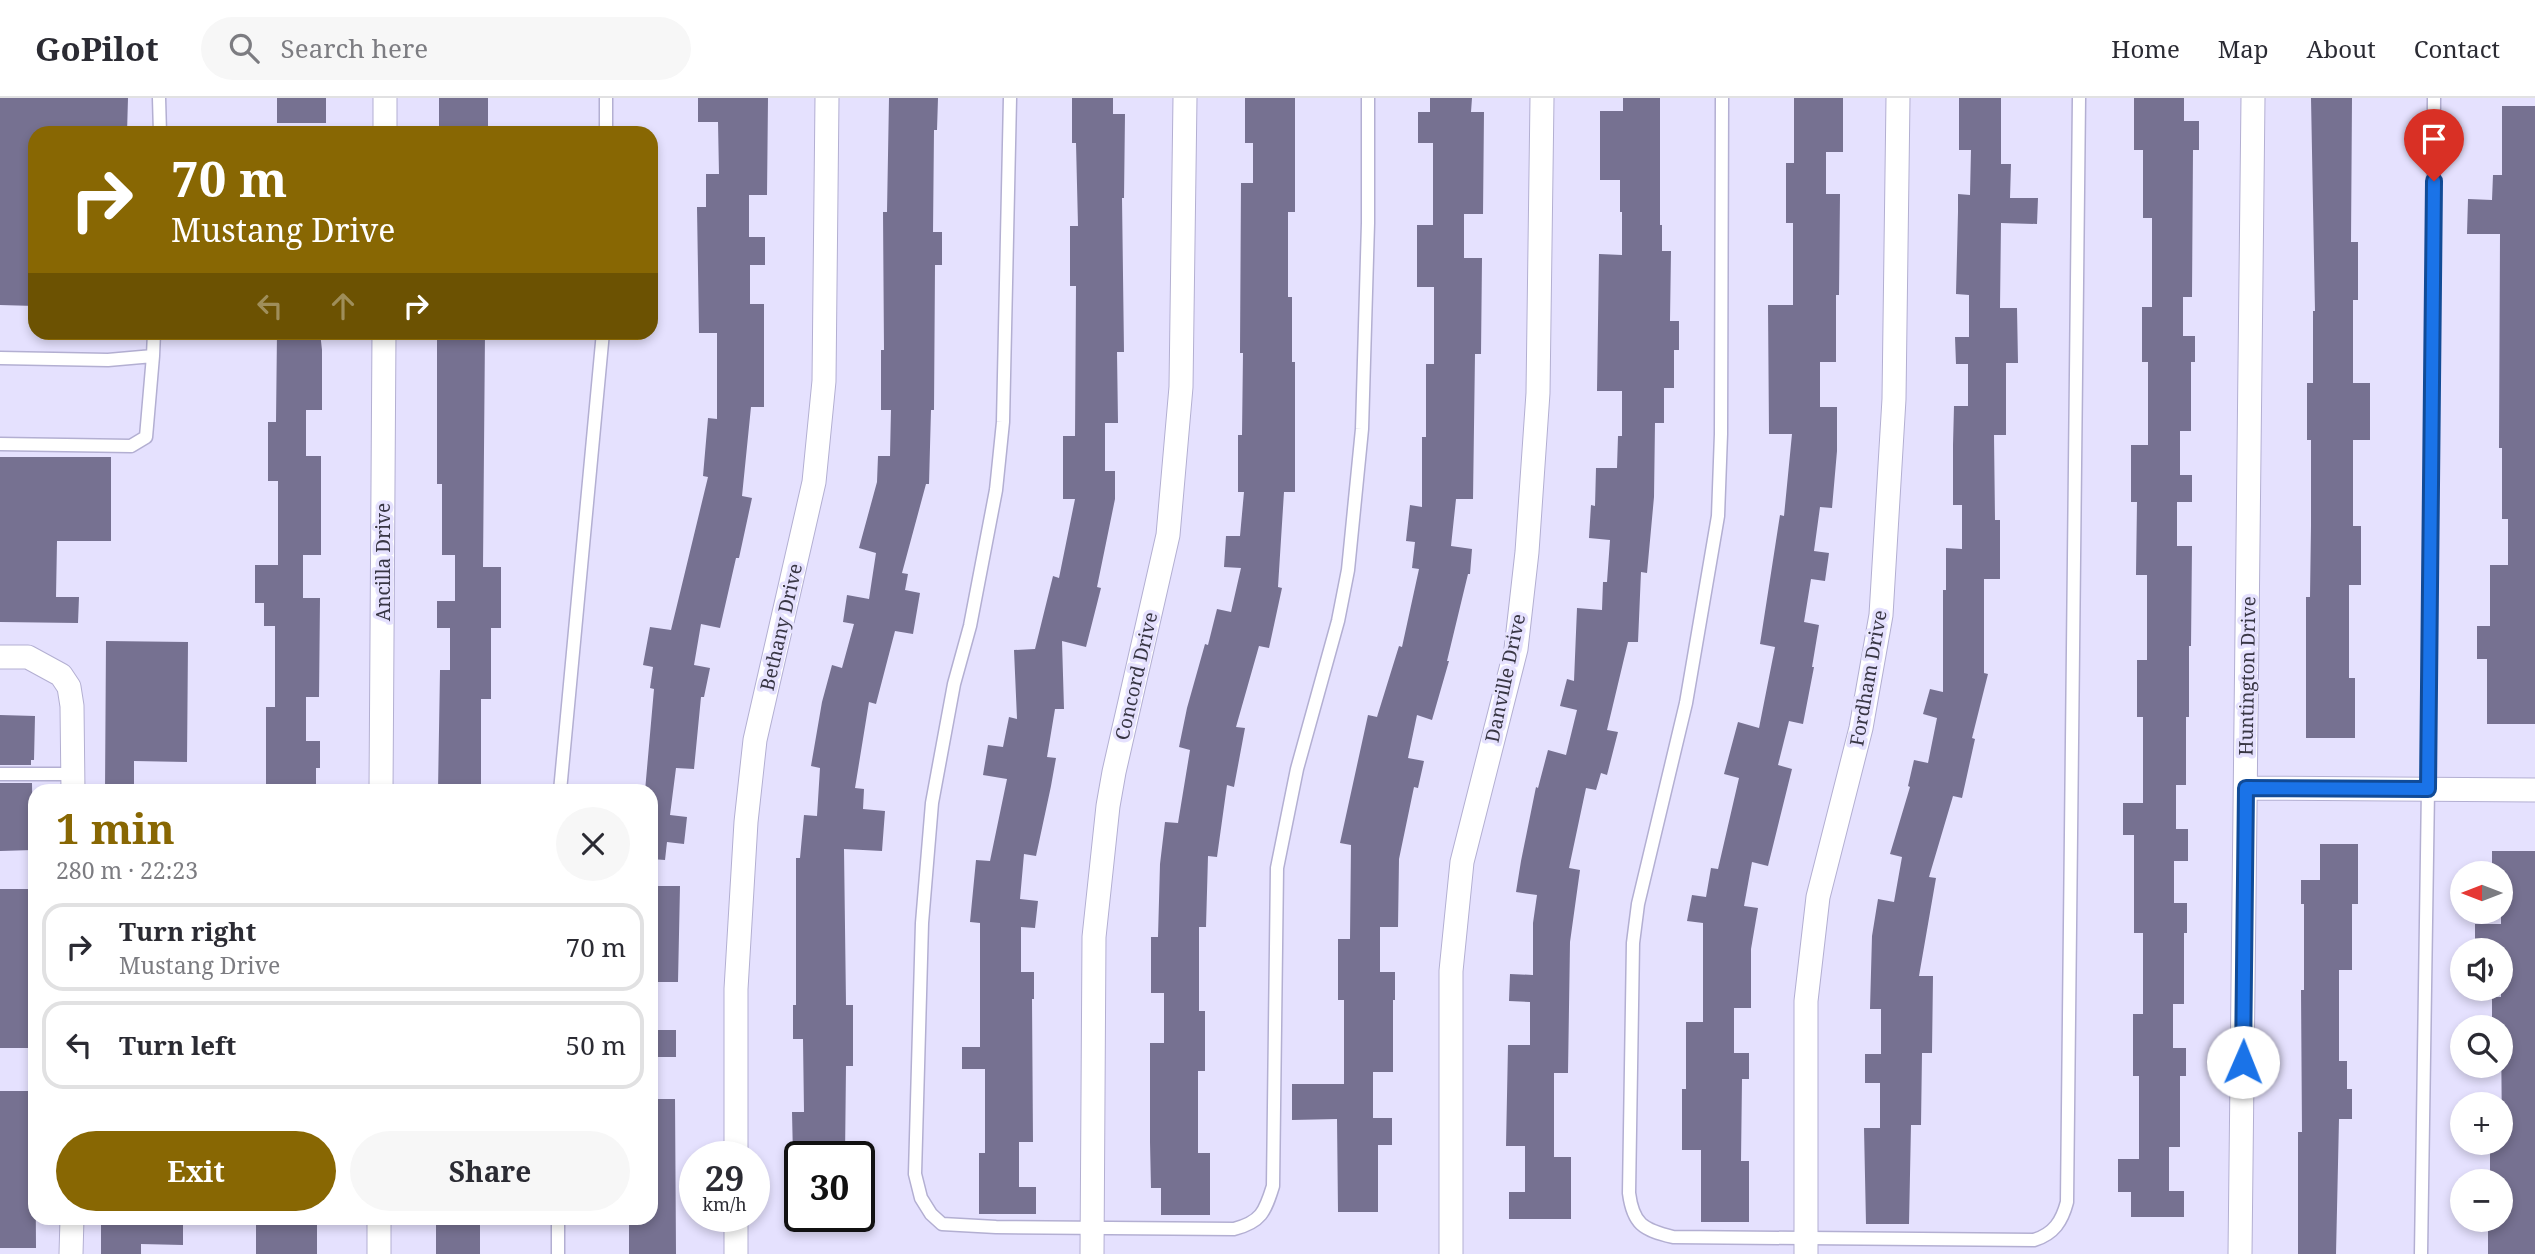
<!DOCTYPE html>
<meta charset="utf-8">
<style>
:root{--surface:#fff;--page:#f7f7f7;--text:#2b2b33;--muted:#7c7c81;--line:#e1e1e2;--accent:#886703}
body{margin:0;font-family:"Noto Serif",serif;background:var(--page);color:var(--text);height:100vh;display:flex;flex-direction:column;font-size:26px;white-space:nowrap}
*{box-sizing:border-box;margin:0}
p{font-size:23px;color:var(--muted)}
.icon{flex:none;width:38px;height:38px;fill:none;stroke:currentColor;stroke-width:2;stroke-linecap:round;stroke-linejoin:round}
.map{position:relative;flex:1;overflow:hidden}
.details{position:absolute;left:28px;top:686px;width:630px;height:441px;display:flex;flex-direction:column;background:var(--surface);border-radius:21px;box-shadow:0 4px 10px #0003}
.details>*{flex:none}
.hud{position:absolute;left:28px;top:28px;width:630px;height:214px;border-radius:21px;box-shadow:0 4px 10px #0003;background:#886703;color:#fff;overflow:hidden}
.needle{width:46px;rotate:270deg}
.fabs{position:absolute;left:2450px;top:763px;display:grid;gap:14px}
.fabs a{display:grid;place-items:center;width:63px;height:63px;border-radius:50%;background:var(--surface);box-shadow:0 4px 10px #0003;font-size:35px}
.speed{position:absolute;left:679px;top:1043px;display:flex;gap:14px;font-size:35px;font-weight:700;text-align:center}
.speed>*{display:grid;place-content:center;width:91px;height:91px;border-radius:50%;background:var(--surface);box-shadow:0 4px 10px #0003;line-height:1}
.speed small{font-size:18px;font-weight:400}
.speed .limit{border:4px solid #111;border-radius:10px;background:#fff;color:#111}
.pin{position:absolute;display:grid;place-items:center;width:60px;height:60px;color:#fff;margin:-72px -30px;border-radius:50% 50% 50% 0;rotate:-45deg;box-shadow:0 0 7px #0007}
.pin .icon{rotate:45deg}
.me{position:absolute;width:77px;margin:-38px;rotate:1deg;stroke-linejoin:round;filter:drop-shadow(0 0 5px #0008)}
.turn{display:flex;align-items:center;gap:24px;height:147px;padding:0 28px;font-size:32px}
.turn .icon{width:91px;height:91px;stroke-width:2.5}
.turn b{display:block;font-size:49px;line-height:60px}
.lanes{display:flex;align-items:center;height:66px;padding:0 28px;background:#0003;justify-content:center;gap:35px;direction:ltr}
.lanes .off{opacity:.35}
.round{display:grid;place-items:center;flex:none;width:74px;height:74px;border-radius:37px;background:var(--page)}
.headline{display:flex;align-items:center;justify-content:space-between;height:119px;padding:0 28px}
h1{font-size:42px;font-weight:700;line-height:52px;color:var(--accent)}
.cta{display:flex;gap:14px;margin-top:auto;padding:14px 28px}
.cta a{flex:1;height:80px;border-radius:42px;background:var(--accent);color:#fff;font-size:28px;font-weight:700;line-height:80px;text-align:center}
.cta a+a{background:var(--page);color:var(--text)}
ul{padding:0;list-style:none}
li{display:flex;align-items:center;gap:21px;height:88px;margin:0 14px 10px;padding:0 14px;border:4px solid var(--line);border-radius:21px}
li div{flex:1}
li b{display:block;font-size:26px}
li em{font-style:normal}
header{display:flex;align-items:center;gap:42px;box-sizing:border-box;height:98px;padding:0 35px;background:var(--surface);border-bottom:2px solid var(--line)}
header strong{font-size:33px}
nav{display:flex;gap:38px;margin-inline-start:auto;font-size:24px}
.search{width:490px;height:63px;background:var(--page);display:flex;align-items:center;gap:18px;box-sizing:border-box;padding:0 24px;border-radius:38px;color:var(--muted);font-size:26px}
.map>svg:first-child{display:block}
.building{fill:#767191}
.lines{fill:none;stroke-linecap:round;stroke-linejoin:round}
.lane-casing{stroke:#b3afd2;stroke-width:15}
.street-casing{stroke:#b3afd2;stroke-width:25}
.lane{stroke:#fff;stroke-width:12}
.street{stroke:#fff;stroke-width:23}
.route-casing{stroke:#114b97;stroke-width:18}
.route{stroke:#1a73e8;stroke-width:12}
.labels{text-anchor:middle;stroke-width:7;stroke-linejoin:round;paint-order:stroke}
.street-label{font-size:19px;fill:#383644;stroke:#e5e1fe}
</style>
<header>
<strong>GoPilot</strong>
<div class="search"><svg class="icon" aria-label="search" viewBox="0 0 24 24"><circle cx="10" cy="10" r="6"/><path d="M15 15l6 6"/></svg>Search here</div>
<nav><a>Home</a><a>Map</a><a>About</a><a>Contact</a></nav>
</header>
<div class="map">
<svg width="2535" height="1156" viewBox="0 0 2535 1156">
<rect width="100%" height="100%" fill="#e5e1fe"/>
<!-- building -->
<path class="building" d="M 0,0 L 128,0 L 127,35 L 35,35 L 35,208 L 0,207 Z
M 277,0 L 326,0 L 326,25 L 277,25 Z
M 439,0 L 488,0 L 488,32 L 439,32 Z
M 698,0 L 768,0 L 767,97 L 749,97 L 749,139 L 765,139 L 765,167 L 750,167 L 750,206 L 764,206 L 764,309 L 751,309 L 742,398 L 752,400 L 739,460 L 736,460 L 720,530 L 701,526 L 694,567 L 710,570 L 704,599 L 701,599 L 694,671 L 676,670 L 670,717 L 687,719 L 684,746 L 667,744 L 665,762 L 651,761 L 651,693 L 645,693 L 654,591 L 650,590 L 653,569 L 643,567 L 650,529 L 671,532 L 708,379 L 703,378 L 708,320 L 717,321 L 717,235 L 699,235 L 697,109 L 706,109 L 706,76 L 719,76 L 718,24 L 698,24 Z
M 889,0 L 938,0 L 937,32 L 934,32 L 933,134 L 942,134 L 942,167 L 935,167 L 934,312 L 931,312 L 929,386 L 926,386 L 902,475 L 908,476 L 905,492 L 920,495 L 913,536 L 895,533 L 876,606 L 869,604 L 855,690 L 864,691 L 863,711 L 885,713 L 882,753 L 844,751 L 846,907 L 853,907 L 853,968 L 846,968 L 845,1059 L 793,1059 L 792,1014 L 804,1014 L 803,941 L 793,941 L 793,907 L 796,907 L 796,760 L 800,760 L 804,717 L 817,718 L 820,670 L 811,668 L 822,604 L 832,567 L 842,570 L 854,526 L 843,524 L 847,497 L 869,501 L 876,455 L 859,450 L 877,384 L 878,358 L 890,358 L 891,312 L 881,312 L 881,252 L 884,252 L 883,114 L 887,114 Z
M 1072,0 L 1113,0 L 1113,16 L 1125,16 L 1124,100 L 1122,100 L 1124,254 L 1117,254 L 1118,325 L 1105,325 L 1105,373 L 1115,373 L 1115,401 L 1097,489 L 1101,490 L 1086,549 L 1062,543 L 1064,611 L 1055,611 L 1047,659 L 1056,660 L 1051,688 L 1036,758 L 1024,756 L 1020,801 L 1038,803 L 1035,830 L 1021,829 L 1021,874 L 1034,874 L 1034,901 L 1032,901 L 1033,1044 L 1019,1044 L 1019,1089 L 1036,1089 L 1036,1116 L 979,1116 L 979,1055 L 985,1055 L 985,971 L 962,971 L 962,949 L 980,949 L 980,825 L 970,824 L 976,762 L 990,763 L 1007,681 L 983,677 L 988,647 L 1003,649 L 1009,619 L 1017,621 L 1014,552 L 1035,551 L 1053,478 L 1059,480 L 1075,401 L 1063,401 L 1063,338 L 1075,338 L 1076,188 L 1070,188 L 1070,128 L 1078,128 L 1076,45 L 1072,45 Z
M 1245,0 L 1295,0 L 1295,114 L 1288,114 L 1288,199 L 1292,199 L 1292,264 L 1295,264 L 1295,394 L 1284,394 L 1278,489 L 1282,490 L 1269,550 L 1259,548 L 1236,629 L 1245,630 L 1234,689 L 1227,687 L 1217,759 L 1208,758 L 1206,829 L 1199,829 L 1199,913 L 1205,913 L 1205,973 L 1198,973 L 1198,1055 L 1210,1055 L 1210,1117 L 1161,1117 L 1161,1090 L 1151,1090 L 1150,1044 L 1150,945 L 1164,945 L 1164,895 L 1151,895 L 1151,839 L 1158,839 L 1160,766 L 1165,724 L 1178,725 L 1190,652 L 1179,649 L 1187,610 L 1205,546 L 1208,547 L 1217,511 L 1231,514 L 1241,470 L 1224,469 L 1226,438 L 1240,438 L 1244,394 L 1238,394 L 1238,337 L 1242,337 L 1243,255 L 1240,255 L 1241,85 L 1253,85 L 1253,45 L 1245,45 Z
M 1430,0 L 1472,0 L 1471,14 L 1484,14 L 1483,116 L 1464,116 L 1464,160 L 1482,160 L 1481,256 L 1475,256 L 1473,401 L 1456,401 L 1451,448 L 1472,451 L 1470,476 L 1468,476 L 1447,563 L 1449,563 L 1432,622 L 1417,617 L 1408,660 L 1424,663 L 1418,690 L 1414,689 L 1399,761 L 1398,829 L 1380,829 L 1380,874 L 1395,874 L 1395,902 L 1393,902 L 1393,974 L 1373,974 L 1373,1020 L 1392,1020 L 1392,1047 L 1378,1047 L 1378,1114 L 1338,1114 L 1337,1021 L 1292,1022 L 1292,986 L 1344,986 L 1344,902 L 1338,902 L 1338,841 L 1350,841 L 1351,747 L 1340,745 L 1368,617 L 1377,619 L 1399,548 L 1402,549 L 1419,471 L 1412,470 L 1415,444 L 1406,443 L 1410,407 L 1422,409 L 1422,339 L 1426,339 L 1426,266 L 1434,266 L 1434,189 L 1417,189 L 1417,127 L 1433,127 L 1433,45 L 1418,45 L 1418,14 L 1430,14 Z
M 1623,0 L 1660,0 L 1660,127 L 1662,127 L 1662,153 L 1671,153 L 1670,223 L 1679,223 L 1679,252 L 1674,252 L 1674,290 L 1664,290 L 1664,325 L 1655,325 L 1654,399 L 1647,475 L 1641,474 L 1638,544 L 1628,544 L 1607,632 L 1618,634 L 1607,677 L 1601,675 L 1596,692 L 1586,690 L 1569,770 L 1580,772 L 1570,844 L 1568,975 L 1554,975 L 1554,1059 L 1571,1059 L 1571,1121 L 1509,1121 L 1509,1094 L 1525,1094 L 1525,1048 L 1506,1048 L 1508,947 L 1530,947 L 1530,904 L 1509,903 L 1510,876 L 1533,877 L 1533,825 L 1537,797 L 1516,794 L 1521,763 L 1536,689 L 1538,690 L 1548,652 L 1566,657 L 1577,612 L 1560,608 L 1567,581 L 1574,583 L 1577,510 L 1602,512 L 1603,484 L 1607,484 L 1610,442 L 1589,440 L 1591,407 L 1595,408 L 1596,370 L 1617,370 L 1618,338 L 1622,338 L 1622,293 L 1597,293 L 1599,156 L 1622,157 L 1622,114 L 1620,114 L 1620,82 L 1600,82 L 1600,13 L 1623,13 Z
M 1794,0 L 1843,0 L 1843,54 L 1826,54 L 1826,96 L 1840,96 L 1839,197 L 1836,197 L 1836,264 L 1820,264 L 1820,309 L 1837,309 L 1837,353 L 1832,410 L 1820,409 L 1814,453 L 1829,455 L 1825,483 L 1811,481 L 1804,524 L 1819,527 L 1812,569 L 1814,569 L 1803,626 L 1789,623 L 1778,667 L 1792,671 L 1768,768 L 1752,764 L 1744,808 L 1758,810 L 1751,851 L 1751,910 L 1734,910 L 1734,955 L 1749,955 L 1749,981 L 1742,981 L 1741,1063 L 1749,1063 L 1749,1124 L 1701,1124 L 1701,1052 L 1682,1052 L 1682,991 L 1686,991 L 1686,924 L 1703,924 L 1703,825 L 1687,823 L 1692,797 L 1706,799 L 1711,770 L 1718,771 L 1739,680 L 1724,676 L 1738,624 L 1759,630 L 1775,549 L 1760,546 L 1780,417 L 1784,418 L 1792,336 L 1769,336 L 1768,207 L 1793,207 L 1793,125 L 1786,125 L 1786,65 L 1794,65 Z
M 1959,0 L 2001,0 L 2001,66 L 2011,66 L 2010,100 L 2038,100 L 2037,126 L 2001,125 L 2000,210 L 2017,210 L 2018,265 L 2006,265 L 2006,337 L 1994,337 L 1995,422 L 2000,422 L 2000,481 L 1984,481 L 1984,575 L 1988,576 L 1972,640 L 1975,641 L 1962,700 L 1953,698 L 1929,779 L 1936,780 L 1919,878 L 1933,878 L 1932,955 L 1922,955 L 1921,1027 L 1911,1027 L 1909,1126 L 1866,1126 L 1864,1030 L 1880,1030 L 1880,985 L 1865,985 L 1865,956 L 1881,956 L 1881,911 L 1870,911 L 1872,838 L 1878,801 L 1894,804 L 1902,759 L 1890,756 L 1910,689 L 1908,688 L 1914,662 L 1928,665 L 1937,620 L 1923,616 L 1930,591 L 1943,594 L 1943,492 L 1946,492 L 1946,450 L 1962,451 L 1962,407 L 1953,407 L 1953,347 L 1954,308 L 1968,308 L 1968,266 L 1956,266 L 1955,239 L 1969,239 L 1969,197 L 1956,196 L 1958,114 L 1958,96 L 1970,97 L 1971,52 L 1959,52 Z
M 2134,0 L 2184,0 L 2184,23 L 2199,23 L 2199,52 L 2193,52 L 2192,199 L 2183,199 L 2183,238 L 2195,238 L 2195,264 L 2191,264 L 2191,333 L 2180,333 L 2180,377 L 2192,377 L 2192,404 L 2177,404 L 2177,448 L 2192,448 L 2191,548 L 2189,548 L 2189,619 L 2186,619 L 2186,687 L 2176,687 L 2176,731 L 2188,731 L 2188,763 L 2174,763 L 2174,805 L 2187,805 L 2187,835 L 2184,835 L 2184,906 L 2173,906 L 2173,950 L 2186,950 L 2186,978 L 2180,978 L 2180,1049 L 2169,1049 L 2169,1093 L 2184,1093 L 2184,1119 L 2131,1119 L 2131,1094 L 2118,1094 L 2118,1061 L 2139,1061 L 2139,978 L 2133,978 L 2133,916 L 2143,916 L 2143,835 L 2134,835 L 2134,737 L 2123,737 L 2123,705 L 2143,705 L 2143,619 L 2137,619 L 2137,562 L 2147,562 L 2147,477 L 2136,477 L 2137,404 L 2131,404 L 2131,347 L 2148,347 L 2148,264 L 2142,264 L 2142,209 L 2152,209 L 2152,120 L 2143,120 L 2143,52 L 2134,52 Z
M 2311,0 L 2352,0 L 2351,144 L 2358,144 L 2358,202 L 2353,202 L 2353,285 L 2370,285 L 2370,342 L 2353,342 L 2353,428 L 2361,428 L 2361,487 L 2349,487 L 2349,580 L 2355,580 L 2355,640 L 2306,640 L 2306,499 L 2310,499 L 2311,428 L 2311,342 L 2307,342 L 2307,285 L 2313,285 L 2313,213 L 2315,213 Z
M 2502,8 L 2535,8 L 2535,626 L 2487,626 L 2487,561 L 2477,561 L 2477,528 L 2490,528 L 2490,467 L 2508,467 L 2508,421 L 2502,421 L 2502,350 L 2499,350 L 2500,136 L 2467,136 L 2468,101 L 2492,102 L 2493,77 L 2502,77 Z
M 277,234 L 320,234 L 322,252 L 322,312 L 306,312 L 306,358 L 321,358 L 321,457 L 303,457 L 303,500 L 320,500 L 319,599 L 306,599 L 306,643 L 320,643 L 320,670 L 316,670 L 316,693 L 266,693 L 266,609 L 275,609 L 275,528 L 264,528 L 264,505 L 255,505 L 255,467 L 278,467 L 278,383 L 268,383 L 268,324 L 276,324 Z
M 437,234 L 485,234 L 483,469 L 501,469 L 501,530 L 491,530 L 491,601 L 481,601 L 481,693 L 438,693 L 440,572 L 450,572 L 450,530 L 437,530 L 437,503 L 455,503 L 455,457 L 442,457 L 442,386 L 437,386 Z
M 0,359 L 111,359 L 111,443 L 57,443 L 56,499 L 79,499 L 78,525 L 0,524 Z
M 106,543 L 188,544 L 187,664 L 134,663 L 134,693 L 105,693 Z
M 0,617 L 35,618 L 34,662 L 31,662 L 31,667 L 0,667 Z
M 0,685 L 32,685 L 33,752 L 0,753 Z
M 2320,746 L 2358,746 L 2358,806 L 2352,806 L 2352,872 L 2339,872 L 2339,963 L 2347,963 L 2347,991 L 2352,991 L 2352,1021 L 2339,1021 L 2336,1156 L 2298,1156 L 2298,1034 L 2302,1034 L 2301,892 L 2304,892 L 2304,806 L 2301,806 L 2301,782 L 2320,782 Z
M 2492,753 L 2535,753 L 2535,1156 L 2488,1156 L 2488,1122 L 2501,1122 L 2501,1083 L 2490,1083 L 2490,1045 L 2501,1045 L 2502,1041 L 2501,929 L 2492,929 L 2492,899 L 2501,899 L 2501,852 L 2475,852 L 2475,826 L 2501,826 L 2501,775 L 2492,775 Z
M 651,788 L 680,788 L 678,884 L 651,884 Z
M 0,791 L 35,791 L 35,950 L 0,950 Z
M 651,932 L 676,932 L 676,959 L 651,959 Z
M 0,993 L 35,993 L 36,1150 L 0,1150 Z
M 651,1001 L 675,1001 L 676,1156 L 629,1156 L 629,1120 L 651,1120 Z
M 101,1120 L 183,1120 L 183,1147 L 141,1146 L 141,1156 L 101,1156 Z
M 274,1120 L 317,1120 L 317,1156 L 256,1156 L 256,1124 L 274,1124 Z
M 436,1120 L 480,1120 L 480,1156 L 436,1156 Z"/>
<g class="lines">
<defs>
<path id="lane" d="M 159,0 L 160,35
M 1010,0 L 1003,324 L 996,392 L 970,528 L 954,586 L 932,705 L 922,825 L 915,1076 L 921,1100 L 931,1116 L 942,1126 L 996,1129 L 1234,1131 C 1261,1124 1265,1114 1273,1088 L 1277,770 L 1297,671 L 1338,523 L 1348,472 L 1362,331 L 1368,125 L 1368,0
M 1722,0 L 1721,336 L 1718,418 L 1686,605 L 1638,806 L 1633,845 L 1629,1095 C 1633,1126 1643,1132 1673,1139 L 2034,1142 C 2054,1136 2062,1123 2067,1104 L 2079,0
M 606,35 L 606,0
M 0,260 L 108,262 L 153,258 L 154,234
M 0,346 L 131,348 L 146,339 L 153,258
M 0,676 L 72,676
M 560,693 L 603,234
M 558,1120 L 558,1156
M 2421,1156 L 2428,691 L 2434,0"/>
<path id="street" d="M 385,35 L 385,0
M 0,559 L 28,559 L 61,577 L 69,589 L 72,608 L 73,693
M 2246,690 L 2535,692
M 381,693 L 384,234
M 736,1059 L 736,891 L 746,724 L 755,642 L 814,384 L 824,283 L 827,0
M 736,1118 L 736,1156
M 71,1156 L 72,1120
M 379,1156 L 379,1120
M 1092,1156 L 1094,839 L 1108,708 L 1114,674 L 1168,437 L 1181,289 L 1185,0
M 1451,1156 L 1451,873 L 1462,764 L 1516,551 L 1527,454 L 1538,295 L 1542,0
M 1806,1156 L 1806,903 L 1818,799 L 1861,630 L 1881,517 L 1894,301 L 1898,0
M 2240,1156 L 2253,0"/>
</defs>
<!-- lane casing -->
<use href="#lane" class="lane-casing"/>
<!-- street casing -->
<use href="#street" class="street-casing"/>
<!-- lane -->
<use href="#lane" class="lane"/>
<!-- street -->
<use href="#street" class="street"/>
</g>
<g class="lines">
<defs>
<path id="route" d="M 2243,964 L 2246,690 L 2428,691 L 2434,83"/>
</defs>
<!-- route casing -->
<use href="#route" class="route-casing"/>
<!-- route -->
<use href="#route" class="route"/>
</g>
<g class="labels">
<!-- street labels -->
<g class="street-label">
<text transform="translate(383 464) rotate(-90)" y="7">Ancilla Drive</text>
<text transform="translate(781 529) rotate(-77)" y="7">Bethany Drive</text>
<text transform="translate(1136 578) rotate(-77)" y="7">Concord Drive</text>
<text transform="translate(2247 578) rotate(-89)" y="7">Huntington Drive</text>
<text transform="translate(1505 580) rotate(-78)" y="7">Danville Drive</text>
<text transform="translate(1868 580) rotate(-80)" y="7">Fordham Drive</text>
</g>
</g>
</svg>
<div class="fabs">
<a><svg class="needle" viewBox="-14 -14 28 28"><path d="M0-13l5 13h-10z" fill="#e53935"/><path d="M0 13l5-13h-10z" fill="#7c7c81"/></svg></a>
<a><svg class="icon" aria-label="sound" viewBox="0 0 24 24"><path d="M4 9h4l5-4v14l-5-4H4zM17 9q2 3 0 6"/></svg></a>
<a><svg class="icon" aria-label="search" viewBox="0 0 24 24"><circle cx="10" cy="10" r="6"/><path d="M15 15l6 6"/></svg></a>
<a>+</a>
<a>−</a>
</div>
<div class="speed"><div>29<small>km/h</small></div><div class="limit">30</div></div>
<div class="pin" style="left:2434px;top:83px;background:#d93025"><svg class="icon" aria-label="arrive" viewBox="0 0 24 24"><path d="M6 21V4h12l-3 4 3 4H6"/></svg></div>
<svg class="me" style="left:2243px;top:964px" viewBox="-20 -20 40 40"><circle r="19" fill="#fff"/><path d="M0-13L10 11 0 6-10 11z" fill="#1a73e8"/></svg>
<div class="hud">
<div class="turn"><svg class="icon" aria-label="right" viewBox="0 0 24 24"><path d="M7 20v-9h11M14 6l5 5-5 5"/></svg><div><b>70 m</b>Mustang Drive</div></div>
<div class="lanes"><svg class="icon off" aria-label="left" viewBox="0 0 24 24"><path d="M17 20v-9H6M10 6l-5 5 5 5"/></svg><svg class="icon off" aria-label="ahead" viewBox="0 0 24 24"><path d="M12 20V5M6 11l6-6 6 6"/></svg><svg class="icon" aria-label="right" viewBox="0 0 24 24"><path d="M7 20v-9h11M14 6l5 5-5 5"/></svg></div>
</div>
<section class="details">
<div class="headline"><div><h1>1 min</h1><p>280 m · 22:23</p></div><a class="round"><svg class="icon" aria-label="close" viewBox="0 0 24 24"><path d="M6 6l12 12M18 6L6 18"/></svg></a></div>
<ul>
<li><svg class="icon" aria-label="right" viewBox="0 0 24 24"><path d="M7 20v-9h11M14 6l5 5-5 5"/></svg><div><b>Turn right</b><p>Mustang Drive</p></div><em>70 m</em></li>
<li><svg class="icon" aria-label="left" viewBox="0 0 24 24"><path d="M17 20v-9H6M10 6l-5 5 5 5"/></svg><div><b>Turn left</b></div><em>50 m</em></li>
</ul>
<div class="cta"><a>Exit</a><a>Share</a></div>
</section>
</div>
